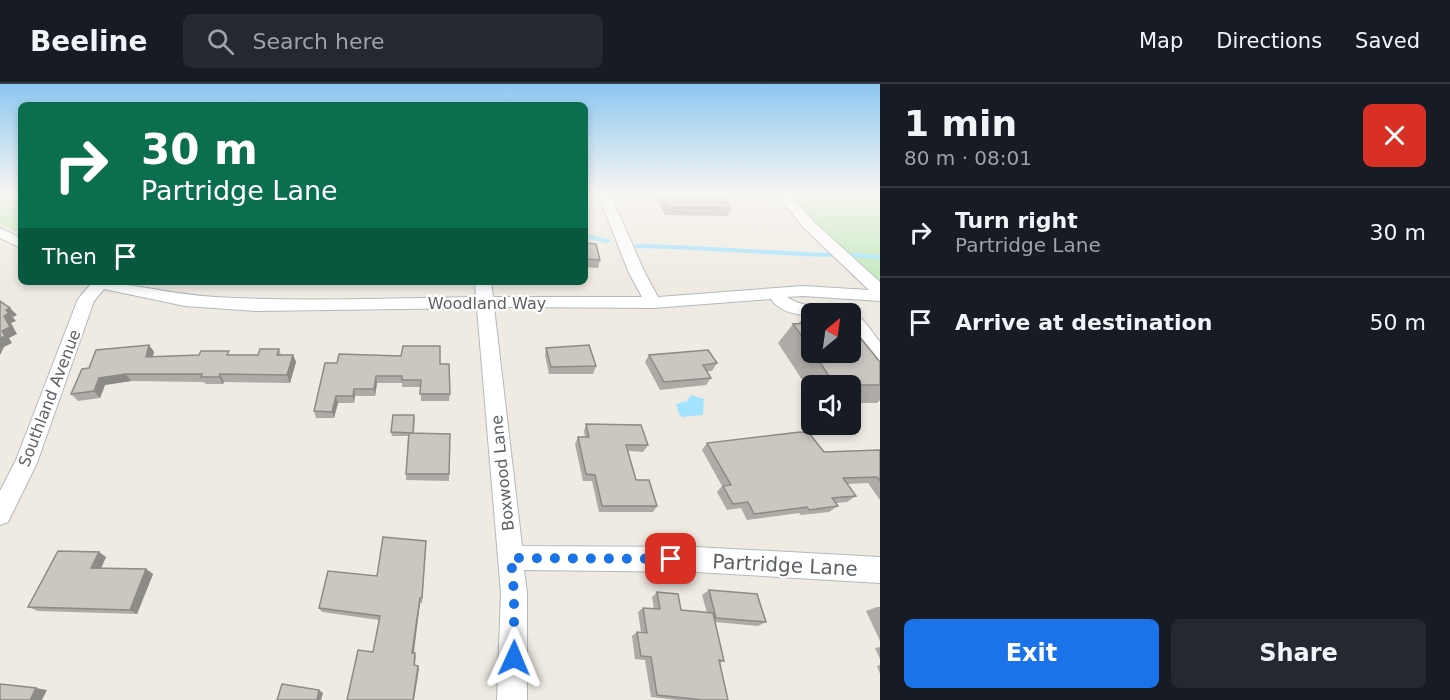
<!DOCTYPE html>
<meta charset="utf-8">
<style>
:root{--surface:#171b24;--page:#242831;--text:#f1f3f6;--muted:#9ea1a6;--line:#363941;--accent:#1a73e8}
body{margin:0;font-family:"DejaVu Sans",sans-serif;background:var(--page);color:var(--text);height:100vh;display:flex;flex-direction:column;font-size:22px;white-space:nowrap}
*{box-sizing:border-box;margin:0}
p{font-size:20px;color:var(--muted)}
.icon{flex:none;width:33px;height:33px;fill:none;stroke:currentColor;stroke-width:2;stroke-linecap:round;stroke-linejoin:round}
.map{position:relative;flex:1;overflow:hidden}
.panel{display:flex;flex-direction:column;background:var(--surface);width:570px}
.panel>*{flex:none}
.banner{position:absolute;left:18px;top:18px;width:570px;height:183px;border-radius:9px;box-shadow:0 3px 9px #0003;background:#0b6e4f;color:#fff;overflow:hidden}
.needle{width:39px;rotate:29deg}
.buttons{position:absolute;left:801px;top:219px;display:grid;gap:12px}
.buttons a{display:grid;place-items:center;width:60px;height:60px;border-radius:9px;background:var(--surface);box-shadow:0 3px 9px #0003;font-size:30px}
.pin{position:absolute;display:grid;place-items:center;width:51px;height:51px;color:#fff;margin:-26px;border-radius:12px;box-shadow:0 3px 9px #0006}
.me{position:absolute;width:66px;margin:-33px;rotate:1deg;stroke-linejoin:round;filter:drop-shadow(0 0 4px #0008)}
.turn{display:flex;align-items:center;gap:21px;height:126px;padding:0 24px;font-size:27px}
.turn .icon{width:78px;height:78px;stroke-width:2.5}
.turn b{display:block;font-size:42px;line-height:51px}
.then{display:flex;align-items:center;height:57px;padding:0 24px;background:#0003;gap:12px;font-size:22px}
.round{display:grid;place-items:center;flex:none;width:63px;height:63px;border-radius:9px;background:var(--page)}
.headline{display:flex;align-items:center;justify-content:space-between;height:102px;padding:0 24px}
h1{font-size:36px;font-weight:800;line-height:45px}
.button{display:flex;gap:12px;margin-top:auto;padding:12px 24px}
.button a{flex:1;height:69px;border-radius:9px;background:var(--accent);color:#fff;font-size:24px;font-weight:800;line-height:69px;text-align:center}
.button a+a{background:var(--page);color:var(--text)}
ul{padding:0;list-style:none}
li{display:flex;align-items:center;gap:18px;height:90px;padding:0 24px;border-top:2px solid var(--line)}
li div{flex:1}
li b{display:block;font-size:22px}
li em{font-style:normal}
header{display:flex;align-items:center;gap:36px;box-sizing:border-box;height:84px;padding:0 30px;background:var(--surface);border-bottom:2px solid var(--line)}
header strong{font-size:28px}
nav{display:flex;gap:33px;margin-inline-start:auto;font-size:21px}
.search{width:420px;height:54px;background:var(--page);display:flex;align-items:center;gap:15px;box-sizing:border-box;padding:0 21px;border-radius:9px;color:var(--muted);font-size:22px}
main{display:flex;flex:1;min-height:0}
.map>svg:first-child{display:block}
.green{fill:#c3e9be}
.water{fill:#a4e3ff}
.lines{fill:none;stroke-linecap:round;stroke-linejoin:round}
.stream{stroke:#a4e3ff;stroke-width:4}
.minor-casing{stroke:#b4b8bc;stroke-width:2}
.minor{fill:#fff;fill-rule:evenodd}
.wall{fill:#aeaaa5}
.shaded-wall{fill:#8d8b86}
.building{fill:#cac6c0;stroke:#8d8b86;stroke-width:1.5}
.route{stroke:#1a73e8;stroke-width:10;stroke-dasharray:0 18}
.labels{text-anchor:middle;stroke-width:4.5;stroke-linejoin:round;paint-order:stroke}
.street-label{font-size:16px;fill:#5b6165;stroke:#fff}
.near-street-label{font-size:20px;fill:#5b6165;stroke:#fff}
</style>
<header>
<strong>Beeline</strong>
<div class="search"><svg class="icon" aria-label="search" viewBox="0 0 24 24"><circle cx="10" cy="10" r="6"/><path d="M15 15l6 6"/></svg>Search here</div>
<nav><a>Map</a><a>Directions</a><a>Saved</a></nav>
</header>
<main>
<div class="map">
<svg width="880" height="616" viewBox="0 0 880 616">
<rect width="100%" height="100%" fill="#efebe3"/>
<!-- green -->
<path class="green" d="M 0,110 L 21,110 L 21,145 L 15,148 L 0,139 Z
M 790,110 L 880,110 L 880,202 L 818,143 Z"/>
<!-- water -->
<path class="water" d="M 691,311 L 704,315 L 703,331 L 682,333 L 679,330 L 676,320 L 687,317 Z"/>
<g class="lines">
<!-- stream -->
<path class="stream" d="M 3,114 L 6,110
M 585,152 L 608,157
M 637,162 C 701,163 765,169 829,171
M 852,171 L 880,173"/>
<defs>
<path id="minor" d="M 598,110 L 610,110 L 645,189 L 658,213 L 803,202 L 869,206 L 804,144 L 776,110 L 789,110 L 814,138 L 880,198 L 880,217 L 803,212 L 787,213 C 806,227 836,220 855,230 C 864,234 873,250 880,258 L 880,277 L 874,275 L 850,246 L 850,230 C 826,230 786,238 771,215 L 653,224 L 494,223 L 522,462 L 696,463 L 880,473 L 880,499 L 696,488 L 524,486 L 527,509 L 527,616 L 497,616 L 501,509 L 477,224 L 256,227 L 185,222 L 104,205 L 94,217 L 37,379 L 8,438 L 0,441 L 0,407 L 16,376 L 78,215 L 90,201 L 88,198 C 131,198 172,211 215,213 C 302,218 389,214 476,213 L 475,198 L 491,198 L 493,213 L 642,213 L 629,189 Z
M 0,144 L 21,154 L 21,164 L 0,154 Z"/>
</defs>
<!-- minor casing -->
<use href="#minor" class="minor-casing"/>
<!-- minor -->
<use href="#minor" class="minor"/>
</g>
<!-- wall -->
<path class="wall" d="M 658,110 L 720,110 L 731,124 L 727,132 L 665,131 L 656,115 Z
M 585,159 L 600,176 L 598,184 L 585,183 Z
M 805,231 L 812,231 L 812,268 L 850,268 L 880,278 L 880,316 L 877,319 L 850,319 L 850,302 L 812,302 L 812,311 L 778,259 L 793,240 L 799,239 Z
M 149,261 L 154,268 L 153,272 L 258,271 L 279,265 L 281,271 L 293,271 L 296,278 L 290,299 L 224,298 L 223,300 L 206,300 L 204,298 L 131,297 L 105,301 L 100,314 L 78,317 L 71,310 L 89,284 Z
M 546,264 L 596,282 L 593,290 L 549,290 L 545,271 Z
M 649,271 L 717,279 L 712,287 L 707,287 L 711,294 L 706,301 L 660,306 L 645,278 Z
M 325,279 L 440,280 L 450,310 L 449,317 L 421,317 L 421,303 L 402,303 L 402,299 L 377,299 L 375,312 L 355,312 L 354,319 L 338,319 L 334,334 L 316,334 L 314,327 Z
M 415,334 L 414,349 L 450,350 L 449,397 L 406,396 L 406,390 L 408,352 L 392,352 L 391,348 Z
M 586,340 L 648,361 L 643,368 L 628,367 L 636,396 L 657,422 L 653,428 L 599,428 L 592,397 L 583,397 L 575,360 L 578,353 L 585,353 L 584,347 Z
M 707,359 L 824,368 L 880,366 L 880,416 L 868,399 L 848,400 L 856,412 L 847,418 L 836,419 L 838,422 L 829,428 L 801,431 L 799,429 L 747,436 L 741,424 L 727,426 L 717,408 L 722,402 L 702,366 Z
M 426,462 L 422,519 L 420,519 L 414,569 L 416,572 L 415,581 L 418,582 L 419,585 L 373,568 L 379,536 L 322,528 L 319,524 Z
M 106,473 L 101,484 L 146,485 L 153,490 L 137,530 L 38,527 L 28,523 Z
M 709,506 L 766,538 L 758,542 L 715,538 L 724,577 L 720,579 L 728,616 L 677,616 L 651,613 L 645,576 L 635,575 L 632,552 L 637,548 L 641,548 L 638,528 L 643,524 L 654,525 L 652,513 L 657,508 L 681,526 L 707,529 L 702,511 Z
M 877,523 L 880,523 L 880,557 L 866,527 Z
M 880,563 L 880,575 L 875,564 Z
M 880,581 L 880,590 L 877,582 Z"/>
<!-- shaded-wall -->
<path class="shaded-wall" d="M 10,224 L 17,231 L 13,233 L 6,226 Z
M 9,229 L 16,237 L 11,239 L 17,250 L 9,254 L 12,259 L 4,263 L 0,271 L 0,254 L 4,232 Z
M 149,261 L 154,268 L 151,280 L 146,273 Z
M 293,271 L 296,278 L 290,299 L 287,291 Z
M 126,290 L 131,297 L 105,301 L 100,314 L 94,307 L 99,294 Z
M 220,290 L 224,298 L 223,300 L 219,293 Z
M 376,292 L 377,299 L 375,312 L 374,305 Z
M 354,305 L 355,312 L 354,319 L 353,312 Z
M 336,312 L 338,319 L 334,334 L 332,328 Z
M 99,468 L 106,473 L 99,489 L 91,484 Z
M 146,485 L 153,490 L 137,530 L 130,526 Z
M 420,514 L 420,519 L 413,572 L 412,569 Z
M 418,582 L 419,585 L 414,616 L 413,616 Z
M 36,604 L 47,606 L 42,616 L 30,616 Z
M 319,606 L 323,609 L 321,616 L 317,616 Z"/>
<!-- building -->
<path class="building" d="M 660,110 L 720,110 L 731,124 L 668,124 Z
M 585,159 L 596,160 L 600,176 L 585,175 Z
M 0,217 L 10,224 L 6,226 L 9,229 L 4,232 L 10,243 L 2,247 L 5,252 L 0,254 Z
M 805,231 L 812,231 L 812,266 L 793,240 L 811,239 Z
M 850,241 L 880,278 L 880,301 L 835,301 L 813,268 L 850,268 Z
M 149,261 L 146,273 L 199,271 L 201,267 L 229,267 L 227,271 L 258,271 L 260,265 L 279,265 L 277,271 L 293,271 L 287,291 L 220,290 L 219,293 L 201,293 L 202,290 L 126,290 L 99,294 L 94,307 L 71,310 L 82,285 L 89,284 L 96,266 Z
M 589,261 L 596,282 L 551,283 L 546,264 Z
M 403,262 L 440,262 L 440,280 L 449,280 L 450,310 L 420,310 L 421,296 L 402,296 L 402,292 L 376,292 L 374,305 L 354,305 L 353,312 L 336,312 L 332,328 L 314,327 L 325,279 L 337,279 L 339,270 L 401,272 Z
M 708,266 L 717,279 L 703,281 L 711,294 L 664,298 L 649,271 Z
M 393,331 L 414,331 L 413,349 L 391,348 Z
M 586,340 L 641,341 L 648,361 L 626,361 L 636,396 L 649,396 L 657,422 L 602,422 L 595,391 L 586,390 L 578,353 L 589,353 Z
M 800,348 L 809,349 L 824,368 L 880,366 L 880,397 L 877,393 L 843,394 L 856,412 L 832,414 L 838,422 L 809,426 L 807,423 L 754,430 L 748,418 L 733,420 L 723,402 L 731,401 L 707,359 Z
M 409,349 L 450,350 L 449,390 L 406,390 Z
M 383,453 L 426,457 L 422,514 L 420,514 L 412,569 L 415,569 L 414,581 L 418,582 L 413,616 L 347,616 L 358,566 L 373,568 L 380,532 L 319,524 L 328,487 L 377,492 Z
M 58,467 L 99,468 L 91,484 L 146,485 L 130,526 L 28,523 Z
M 709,506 L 757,510 L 766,538 L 716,534 Z
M 657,508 L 678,510 L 681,526 L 713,529 L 724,577 L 719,576 L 728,616 L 703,616 L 657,611 L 651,573 L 641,572 L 637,548 L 647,549 L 643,524 L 660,525 Z
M 0,600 L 36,604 L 30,616 L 0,616 Z
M 282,600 L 319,606 L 317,616 L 277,616 Z"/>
<!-- sky -->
<linearGradient id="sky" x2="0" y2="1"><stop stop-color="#8dc7f1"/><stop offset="0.56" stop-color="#f8f6f2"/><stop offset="1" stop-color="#f8f6f2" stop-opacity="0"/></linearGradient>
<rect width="880" height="196" fill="url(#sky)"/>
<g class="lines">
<!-- route -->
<path class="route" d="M 514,574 L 514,509 L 511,474 L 671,475"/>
</g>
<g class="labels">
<!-- street labels -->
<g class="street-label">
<text x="487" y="225">Woodland Way</text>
<text transform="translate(49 314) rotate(-69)" y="6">Southland Avenue</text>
<text transform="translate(502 389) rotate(-96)" y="6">Boxwood Lane</text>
</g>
<!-- near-street labels -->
<g class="near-street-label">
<text transform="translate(785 481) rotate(3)" y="7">Partridge Lane</text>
</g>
</g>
</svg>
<div class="buttons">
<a><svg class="needle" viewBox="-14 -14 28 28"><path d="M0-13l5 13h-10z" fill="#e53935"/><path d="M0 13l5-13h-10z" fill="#9ea1a6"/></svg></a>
<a><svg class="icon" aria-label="sound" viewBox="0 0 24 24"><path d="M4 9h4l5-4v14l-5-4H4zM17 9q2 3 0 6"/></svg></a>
</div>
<div class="pin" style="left:671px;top:475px;background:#d93025"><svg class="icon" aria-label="arrive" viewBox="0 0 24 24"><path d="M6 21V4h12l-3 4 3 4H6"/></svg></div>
<svg class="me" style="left:514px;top:574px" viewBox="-20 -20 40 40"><path d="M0-17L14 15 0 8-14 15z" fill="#1a73e8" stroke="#fff" stroke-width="4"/></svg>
<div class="banner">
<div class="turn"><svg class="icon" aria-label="right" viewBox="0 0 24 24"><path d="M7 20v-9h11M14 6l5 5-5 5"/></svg><div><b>30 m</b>Partridge Lane</div></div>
<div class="then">Then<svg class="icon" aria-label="arrive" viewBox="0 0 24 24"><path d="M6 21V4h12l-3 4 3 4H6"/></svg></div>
</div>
</div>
<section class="panel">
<div class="headline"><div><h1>1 min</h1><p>80 m · 08:01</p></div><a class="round" style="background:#d93025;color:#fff"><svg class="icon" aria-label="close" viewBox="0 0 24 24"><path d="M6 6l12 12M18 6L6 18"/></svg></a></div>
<ul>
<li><svg class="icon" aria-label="right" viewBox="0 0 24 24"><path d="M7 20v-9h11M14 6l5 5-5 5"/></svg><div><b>Turn right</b><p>Partridge Lane</p></div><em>30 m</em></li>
<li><svg class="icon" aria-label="arrive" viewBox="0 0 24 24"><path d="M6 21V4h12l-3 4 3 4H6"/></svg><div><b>Arrive at destination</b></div><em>50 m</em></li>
</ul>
<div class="button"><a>Exit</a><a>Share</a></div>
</section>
</main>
